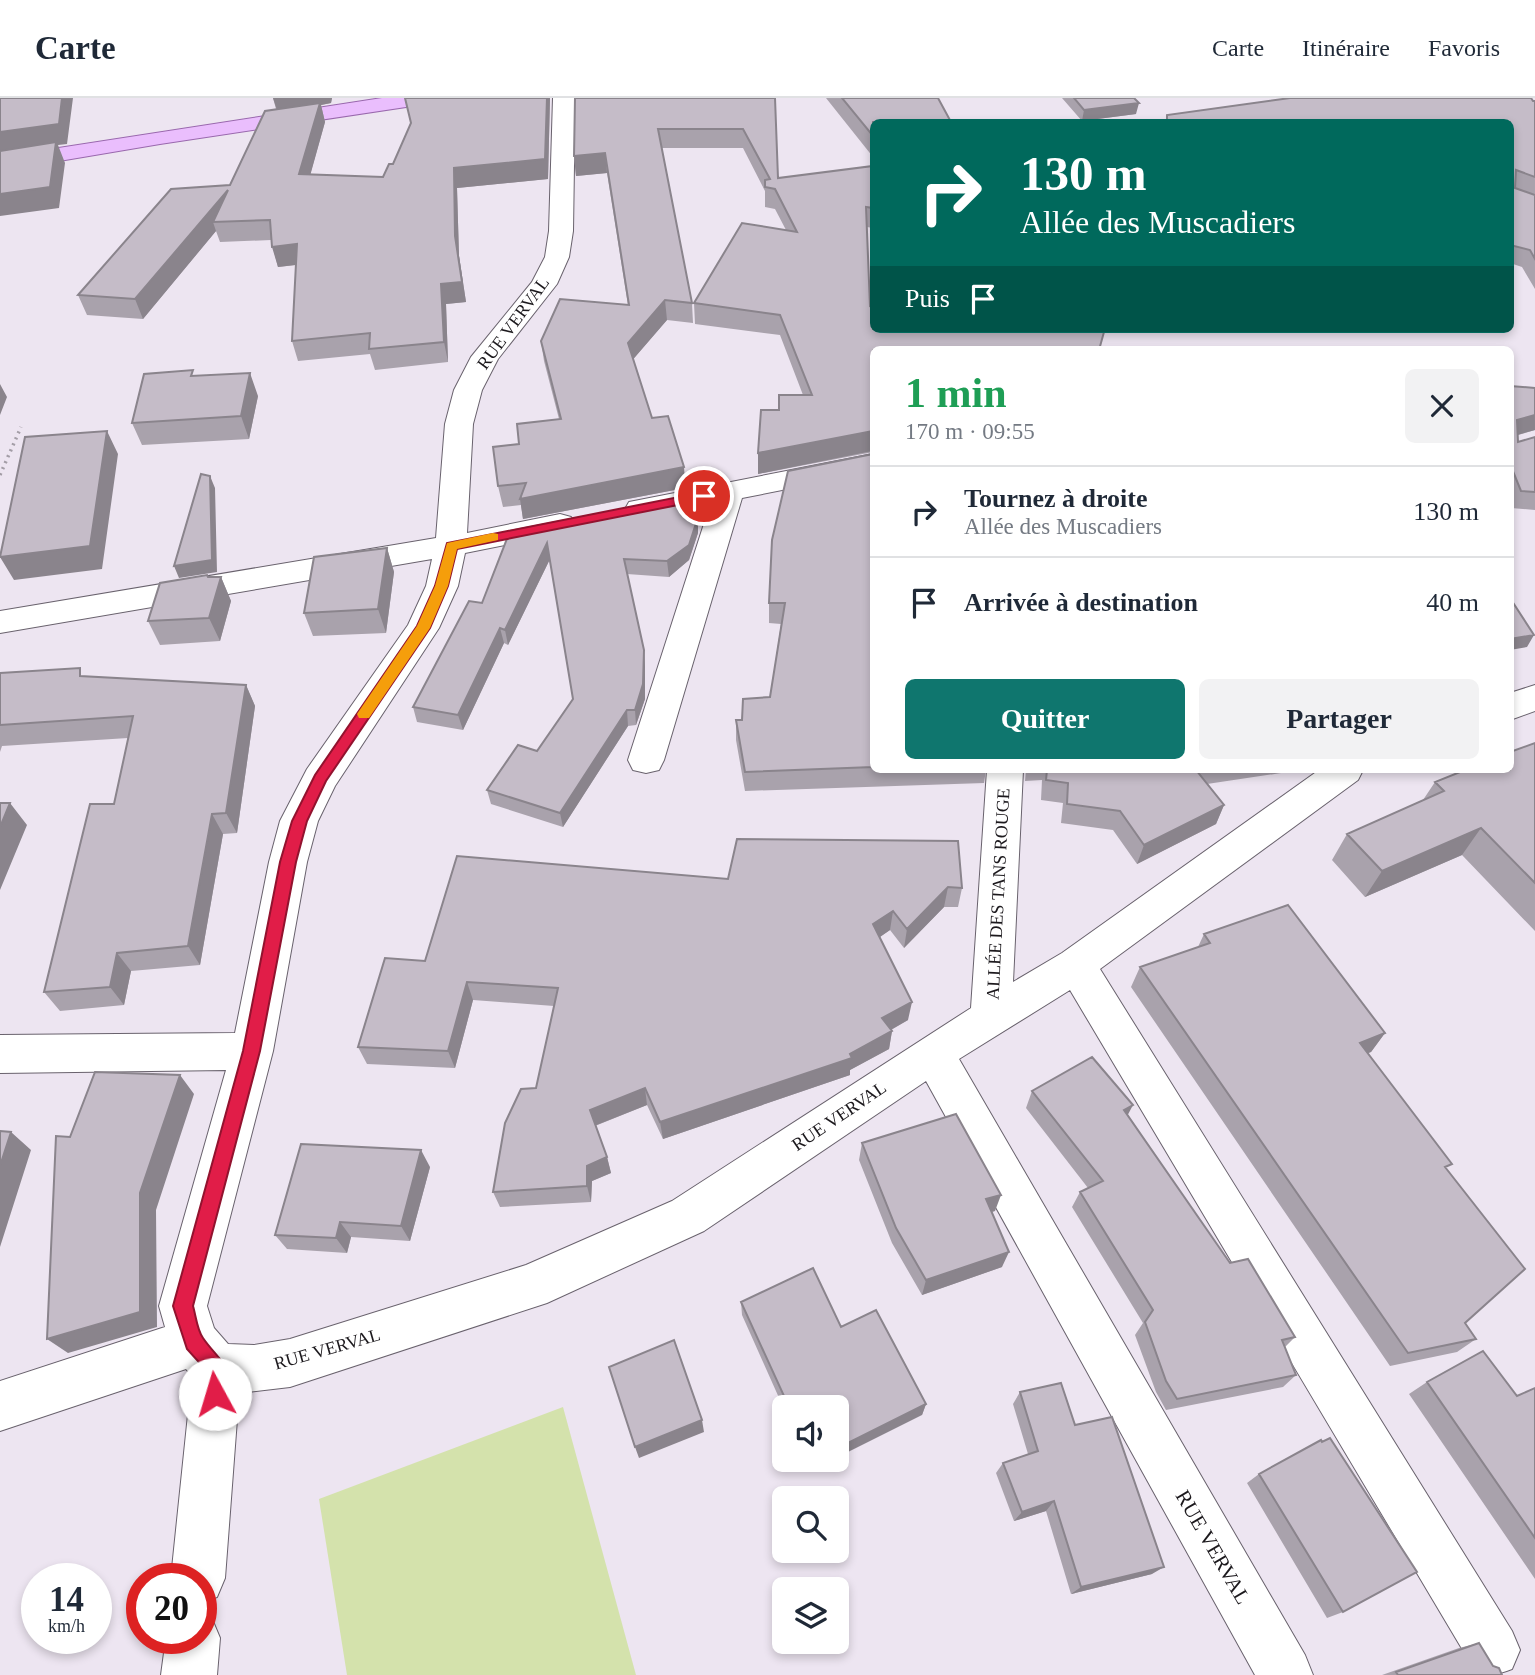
<!DOCTYPE html>
<html lang="fr">
<meta charset="utf-8">
<style>
:root{--surface:#fff;--page:#f2f2f3;--text:#1f2937;--muted:#747a83;--line:#e0e1e3;--accent:#0f766e}
body{margin:0;font-family:Georgia,serif;background:var(--page);color:var(--text);height:100vh;display:flex;flex-direction:column;font-size:26px;white-space:nowrap}
*{box-sizing:border-box;margin:0}
p{font-size:23px;color:var(--muted)}
.icon{flex:none;width:38px;height:38px;fill:none;stroke:currentColor;stroke-width:2;stroke-linecap:round;stroke-linejoin:round}
.map{position:relative;flex:1;overflow:hidden}
.sheet{position:absolute;left:870px;top:248px;width:644px;height:427px;display:flex;flex-direction:column;background:var(--surface);border-radius:10px;box-shadow:0 4px 10px #0003}
.sheet>*{flex:none}
.guide{position:absolute;left:870px;top:21px;width:644px;height:214px;border-radius:10px;box-shadow:0 4px 10px #0003;background:#00695c;color:#fff;overflow:hidden}
.buttons{position:absolute;left:772px;top:1297px;display:grid;gap:14px}
.buttons a{display:grid;place-items:center;width:77px;height:77px;border-radius:10px;background:var(--surface);box-shadow:0 4px 10px #0003;font-size:35px}
.speed{position:absolute;left:21px;top:1465px;display:flex;gap:14px;font-size:35px;font-weight:700;text-align:center}
.speed>*{display:grid;place-content:center;width:91px;height:91px;border-radius:50%;background:var(--surface);box-shadow:0 4px 10px #0003;line-height:1}
.speed small{font-size:18px;font-weight:400}
.speed .limit{border:10px solid #d22;background:#fff;color:#111}
.pin{position:absolute;display:grid;place-items:center;width:60px;height:60px;color:#fff;margin:-30px;border:4px solid #fff;border-radius:50%;box-shadow:0 2px 7px #0007}
.me{position:absolute;width:77px;margin:-38px;rotate:354deg;stroke-linejoin:round;filter:drop-shadow(0 0 5px #0008)}
.turn{display:flex;align-items:center;gap:24px;height:147px;padding:0 35px;font-size:32px}
.turn .icon{width:91px;height:91px;stroke-width:2.5}
.turn b{display:block;font-size:49px;line-height:60px}
.then{display:flex;align-items:center;height:66px;padding:0 35px;background:#0003;gap:14px;font-size:26px}
.round{display:grid;place-items:center;flex:none;width:74px;height:74px;border-radius:10px;background:var(--page)}
.summary{display:flex;align-items:center;justify-content:space-between;height:119px;padding:0 35px}
h1{font-size:42px;font-weight:800;line-height:52px;color:#1e9e55}
.cta{display:flex;gap:14px;margin-top:auto;padding:14px 35px}
.cta a{flex:1;height:80px;border-radius:10px;background:var(--accent);color:#fff;font-size:28px;font-weight:800;line-height:80px;text-align:center}
.cta a+a{background:var(--page);color:var(--text)}
ul{padding:0;list-style:none}
li{display:flex;align-items:center;gap:21px;height:91px;padding:0 35px;border-top:2px solid var(--line)}
li div{flex:1}
li b{display:block;font-size:26px}
li em{font-style:normal}
header{display:flex;align-items:center;gap:42px;box-sizing:border-box;height:98px;padding:0 35px;background:var(--surface);border-bottom:2px solid var(--line)}
header strong{font-size:33px}
nav{display:flex;gap:38px;margin-inline-start:auto;font-size:24px}
.map>svg:first-child{display:block}
.green{fill:#d4e2ac}
.lines{fill:none;stroke-linecap:round;stroke-linejoin:round}
.minor-casing{stroke:#69626d;stroke-width:2}
.major-casing{stroke:#9968ad;stroke-width:2}
.path{stroke:#a39da6;stroke-width:3.5;stroke-dasharray:2 4.5;stroke-linecap:butt}
.minor{fill:#fff;fill-rule:evenodd}
.major{fill:#eabefd;fill-rule:evenodd}
.wall{fill:#a9a2ac}
.shaded-wall{fill:#8a848c}
.building{fill:#c5bcc8;stroke:#8a848c;stroke-width:2}
.route{fill:#e11d48;stroke:#92132f;stroke-width:2}
.slow{fill:#f59e0b}
.labels{text-anchor:middle;stroke-width:5;stroke-linejoin:round;paint-order:stroke}
.street-label{font-size:18px;fill:#1c191d;stroke:#fff}
.near-street-label{font-size:21px;fill:#1c191d;stroke:#fff}
</style>
<header>
<strong>Carte</strong>
<nav><a>Carte</a><a>Itinéraire</a><a>Favoris</a></nav>
</header>
<div class="map">
<svg width="1535" height="1577" viewBox="0 0 1535 1577">
<rect width="100%" height="100%" fill="#ede5f1"/>
<!-- green -->
<path class="green" d="M 563,1309 L 636,1577 L 347,1577 L 319,1401 Z"/>
<g class="lines">
<defs>
<path id="minor" d="M 553,0 L 575,0 L 573,133 L 569,159 L 557,186 L 498,261 L 482,292 L 473,326 L 467,435 L 560,416 L 571,419 L 575,426 L 571,433 L 560,436 L 465,455 L 458,488 L 439,530 L 335,688 L 318,723 L 307,764 L 273,953 L 207,1208 L 214,1230 L 228,1246 L 254,1247 L 290,1241 L 526,1167 L 672,1103 L 971,910 L 987,672 L 1023,672 L 1013,884 L 1062,855 L 1319,672 L 1363,672 L 1358,682 L 1100,871 L 1512,1533 L 1520,1552 L 1512,1571 C 1497,1577 1489,1577 1474,1571 L 1070,892 L 959,961 L 1305,1557 L 1313,1577 L 1255,1577 L 926,983 L 704,1133 L 547,1205 L 290,1289 L 239,1295 L 225,1480 L 217,1499 L 201,1505 L 201,1480 L 171,1480 L 192,1278 L 186,1271 L 0,1333 L 0,1283 L 165,1229 L 159,1208 L 226,972 L 0,975 L 0,937 L 235,935 L 269,764 L 280,723 L 307,671 L 408,527 L 426,488 L 432,461 L 0,535 L 0,513 L 436,440 L 445,326 L 454,292 L 471,259 L 532,184 L 545,159 L 549,133 Z
M 873,356 L 873,374 L 742,400 L 664,662 L 659,672 L 646,675 L 633,672 L 628,662 L 710,407 L 640,421 L 629,418 L 625,411 L 629,404 Z
M 1535,587 L 1535,613 L 1510,622 L 1510,595 Z
M 201,1516 L 212,1521 L 220,1540 L 217,1577 L 161,1577 L 166,1540 L 201,1540 Z"/>
<path id="major" d="M 382,0 L 437,0 L 434,5 L 426,6 L 160,46 L 0,73 L 0,59 Z"/>
</defs>
<!-- minor casing -->
<use href="#minor" class="minor-casing"/>
<!-- major casing -->
<use href="#major" class="major-casing"/>
<!-- path -->
<path class="path" d="M 0,377 L 21,329"/>
<!-- minor -->
<use href="#minor" class="minor"/>
<!-- major -->
<use href="#major" class="major"/>
</g>
<!-- wall -->
<path class="wall" d="M 273,0 L 332,0 L 331,5 L 321,7 L 325,24 L 310,77 L 383,79 L 393,66 L 411,26 L 405,0 L 550,0 L 548,81 L 457,90 L 459,158 L 466,204 L 446,206 L 448,264 L 375,272 L 370,256 L 298,263 L 292,243 L 296,167 L 278,169 L 271,142 L 220,144 L 216,133 L 143,221 L 87,217 L 78,197 L 230,87 L 276,11 Z
M 575,0 L 775,0 L 778,80 L 873,68 L 873,130 L 867,129 L 870,208 L 873,252 L 873,354 L 758,376 L 779,312 L 803,297 L 780,237 L 695,226 L 694,205 L 786,132 L 775,111 L 765,109 L 765,93 L 743,50 L 662,50 L 692,205 L 693,225 L 667,222 L 633,261 L 652,320 L 684,369 L 685,390 L 523,421 L 521,407 L 503,409 L 498,388 L 519,346 L 559,321 L 544,263 L 541,243 L 628,207 L 607,75 L 576,78 L 574,58 Z
M 826,0 L 938,0 L 873,24 L 873,59 Z
M 1062,0 L 1134,0 L 1136,16 L 1082,23 Z
M 1535,3 L 1535,191 L 1522,169 L 1510,165 L 1510,24 L 1166,24 L 1167,17 Z
M 1510,288 L 1535,290 L 1535,332 L 1518,337 L 1518,344 L 1535,339 L 1535,412 L 1511,410 L 1510,408 Z
M 258,298 L 249,341 L 142,347 L 132,325 Z
M 873,356 L 873,672 L 986,672 L 984,685 L 745,693 L 736,642 L 736,622 L 742,622 L 770,599 L 781,526 L 769,525 L 769,505 Z
M 698,419 L 698,435 L 689,462 L 669,479 L 627,476 L 644,552 L 645,568 L 645,601 L 636,627 L 628,628 L 563,729 L 491,706 L 487,692 L 537,653 L 573,601 L 550,461 L 508,547 L 504,545 L 463,632 L 417,624 L 413,609 L 482,505 L 510,433 Z
M 387,450 L 394,474 L 386,535 L 313,538 L 304,515 Z
M 209,479 L 221,479 L 231,503 L 220,543 L 160,547 L 148,523 Z
M 0,575 L 85,578 L 246,587 L 255,608 L 237,735 L 223,736 L 200,867 L 131,873 L 124,907 L 60,913 L 44,894 L 114,706 L 128,640 L 2,648 L 0,654 Z
M 1535,645 L 1535,833 L 1462,757 L 1365,799 L 1332,762 L 1347,736 L 1423,702 L 1435,684 Z
M 1026,672 L 1282,672 L 1281,675 L 1207,686 L 1224,707 L 1216,726 L 1137,766 L 1113,732 L 1061,725 L 1063,705 L 1041,702 L 1042,682 L 1025,683 Z
M 728,781 L 962,790 L 958,809 L 944,809 L 904,850 L 890,832 L 880,839 L 908,922 L 891,932 L 892,933 L 889,951 L 850,972 L 850,977 L 663,1041 L 647,1007 L 595,1028 L 607,1059 L 611,1075 L 592,1083 L 591,1104 L 500,1109 L 493,1094 L 536,990 L 554,908 L 473,902 L 455,970 L 367,966 L 358,949 L 425,863 Z
M 1204,836 L 1385,935 L 1371,954 L 1368,955 L 1447,1071 L 1465,1225 L 1476,1241 L 1457,1254 L 1390,1268 L 1131,889 L 1140,869 L 1198,849 Z
M 1032,993 L 1128,1017 L 1230,1165 L 1295,1239 L 1285,1249 L 1296,1277 L 1283,1289 L 1166,1312 L 1156,1294 L 1135,1237 L 1143,1225 L 1072,1109 L 1080,1094 L 1088,1090 L 1026,1010 Z
M 862,1045 L 995,1113 L 991,1114 L 1002,1169 L 922,1197 L 892,1145 L 859,1062 Z
M 430,1069 L 410,1143 L 351,1139 L 347,1155 L 287,1151 L 275,1137 Z
M 741,1204 L 841,1229 L 926,1306 L 922,1317 L 836,1309 L 784,1309 L 784,1311 L 742,1217 Z
M 1427,1284 L 1517,1298 L 1535,1290 L 1535,1481 L 1409,1296 Z
M 1020,1294 L 1075,1327 L 1152,1476 L 1071,1496 L 1046,1413 L 1014,1423 L 996,1375 L 1003,1365 L 1028,1356 L 1013,1306 Z
M 807,1362 L 834,1362 L 812,1373 Z
M 1259,1376 L 1343,1514 L 1327,1520 L 1247,1385 Z
M 1479,1545 L 1493,1568 L 1502,1577 L 1382,1577 L 1459,1550 Z"/>
<!-- shaded-wall -->
<path class="shaded-wall" d="M 62,0 L 73,0 L 67,46 L 58,47 L 65,65 L 59,110 L 0,118 L 0,34 Z
M 273,0 L 332,0 L 331,5 L 321,7 L 325,24 L 305,96 Z
M 547,0 L 550,0 L 548,81 L 457,90 L 459,158 L 466,204 L 446,206 L 448,264 L 444,244 L 441,186 L 455,138 L 454,70 Z
M 1139,5 L 1136,16 L 1082,23 L 1084,12 Z
M 605,55 L 607,75 L 576,78 L 574,58 Z
M 228,92 L 213,124 L 216,133 L 143,221 L 135,201 Z
M 297,146 L 303,166 L 278,169 L 272,149 Z
M 665,202 L 667,222 L 630,265 L 628,245 Z
M 250,275 L 258,298 L 249,341 L 241,318 Z
M 0,286 L 7,299 L 0,317 Z
M 1535,317 L 1535,332 L 1510,339 L 1517,322 Z
M 107,333 L 118,356 L 102,471 L 14,482 L 0,459 Z
M 873,333 L 872,353 L 758,376 L 758,355 Z
M 684,369 L 685,390 L 523,421 L 520,401 Z
M 210,378 L 215,390 L 217,474 L 179,480 L 174,468 Z
M 698,419 L 698,435 L 689,462 L 669,479 L 667,463 Z
M 547,445 L 550,461 L 508,547 L 505,532 Z
M 387,450 L 394,474 L 386,535 L 378,511 Z
M 207,477 L 216,496 L 221,479 L 231,503 L 220,543 L 209,520 Z
M 500,530 L 504,545 L 463,632 L 458,617 Z
M 1534,537 L 1527,549 L 1510,552 L 1510,541 Z
M 644,552 L 645,568 L 645,601 L 636,627 L 635,612 Z
M 246,587 L 255,608 L 237,735 L 226,715 Z
M 627,612 L 628,628 L 563,729 L 560,715 Z
M 10,705 L 27,727 L 0,792 L 0,729 Z
M 1224,707 L 1216,726 L 1137,766 L 1144,747 Z
M 212,716 L 223,736 L 200,867 L 188,848 Z
M 1481,730 L 1462,757 L 1365,799 L 1382,773 Z
M 948,789 L 944,809 L 904,850 L 907,831 Z
M 893,813 L 890,832 L 871,845 L 873,826 Z
M 117,855 L 131,873 L 124,907 L 110,889 Z
M 467,884 L 473,902 L 455,970 L 448,953 Z
M 912,904 L 908,922 L 880,938 L 882,920 Z
M 892,933 L 889,951 L 850,972 L 850,977 L 663,1041 L 660,1024 L 850,956 Z
M 1385,935 L 1371,954 L 1346,963 L 1360,945 Z
M 180,977 L 194,996 L 156,1112 L 157,1229 L 68,1255 L 47,1241 L 140,1095 Z
M 645,990 L 647,1007 L 594,1028 L 590,1012 Z
M 1133,1007 L 1124,1024 L 1124,1012 Z
M 11,1034 L 31,1052 L 0,1149 L 0,1068 Z
M 421,1052 L 430,1069 L 410,1143 L 401,1128 Z
M 607,1059 L 611,1075 L 592,1083 L 591,1104 L 587,1088 L 587,1068 Z
M 1001,1097 L 995,1113 L 980,1117 L 986,1101 Z
M 340,1124 L 351,1139 L 347,1155 L 336,1140 Z
M 1009,1154 L 1002,1169 L 922,1197 L 926,1182 Z
M 926,1306 L 922,1317 L 836,1360 L 836,1351 Z
M 702,1322 L 704,1334 L 639,1360 L 635,1349 Z
M 816,1362 L 834,1362 L 812,1373 L 813,1363 Z
M 1054,1403 L 1046,1413 L 1014,1423 L 1022,1414 Z
M 1164,1469 L 1152,1476 L 1071,1496 L 1081,1489 Z"/>
<!-- building -->
<path class="building" d="M 0,0 L 62,0 L 59,26 L 0,34 Z
M 405,0 L 547,0 L 545,61 L 454,70 L 455,138 L 462,184 L 441,186 L 444,244 L 369,251 L 370,235 L 292,243 L 297,146 L 272,149 L 270,122 L 213,124 L 228,92 L 135,201 L 78,197 L 171,91 L 230,87 L 265,13 L 320,5 L 299,76 L 383,79 L 389,66 L 393,66 L 411,25 Z
M 575,0 L 775,0 L 778,80 L 873,68 L 873,110 L 866,109 L 870,208 L 873,207 L 873,231 L 1102,231 L 1104,234 L 1099,252 L 873,252 L 873,333 L 758,355 L 761,312 L 779,312 L 779,297 L 812,297 L 780,217 L 694,205 L 742,125 L 797,134 L 775,91 L 765,89 L 765,82 L 770,81 L 743,31 L 658,31 L 692,205 L 665,202 L 628,245 L 652,320 L 668,318 L 684,369 L 520,401 L 526,385 L 498,388 L 493,349 L 519,346 L 517,326 L 561,321 L 541,243 L 560,201 L 629,207 L 605,55 L 574,58 Z
M 842,0 L 938,0 L 951,24 L 873,24 L 873,38 Z
M 1074,0 L 1134,0 L 1139,5 L 1084,12 Z
M 1290,0 L 1531,0 L 1533,3 L 1535,3 L 1535,79 L 1516,72 L 1515,90 L 1535,97 L 1535,161 L 1530,152 L 1510,147 L 1510,24 L 1167,24 L 1167,17 Z
M 56,44 L 50,89 L 0,96 L 0,53 Z
M 193,272 L 191,278 L 250,275 L 241,318 L 132,325 L 144,276 Z
M 1510,288 L 1535,290 L 1535,317 L 1517,322 L 1518,344 L 1535,339 L 1535,394 L 1521,393 L 1510,366 Z
M 107,333 L 90,448 L 0,459 L 25,339 Z
M 873,356 L 873,669 L 745,674 L 736,622 L 742,622 L 743,601 L 770,599 L 785,505 L 769,505 L 772,442 L 788,373 Z
M 201,376 L 210,378 L 212,462 L 174,468 Z
M 691,398 L 698,419 L 689,447 L 667,463 L 624,461 L 644,552 L 643,586 L 635,612 L 627,612 L 560,715 L 487,692 L 518,647 L 537,653 L 573,601 L 547,445 L 505,532 L 500,530 L 458,617 L 413,609 L 469,503 L 482,505 L 510,433 Z
M 387,450 L 378,511 L 304,515 L 314,459 Z
M 207,477 L 208,479 L 221,479 L 209,520 L 148,523 L 160,485 Z
M 1510,500 L 1534,537 L 1510,541 Z
M 80,570 L 80,578 L 246,587 L 226,715 L 212,716 L 188,848 L 117,855 L 110,889 L 44,894 L 90,706 L 114,706 L 133,618 L 0,627 L 0,575 Z
M 1535,645 L 1535,785 L 1481,730 L 1382,773 L 1347,736 L 1444,693 L 1435,684 L 1465,672 L 1510,672 L 1510,654 Z
M 1047,672 L 1196,672 L 1224,707 L 1144,747 L 1120,713 L 1067,706 L 1068,685 L 1046,682 Z
M 0,705 L 10,705 L 0,729 Z
M 737,741 L 958,743 L 962,790 L 948,789 L 907,831 L 893,813 L 873,826 L 912,904 L 882,920 L 892,933 L 850,956 L 852,960 L 660,1024 L 645,990 L 590,1012 L 607,1059 L 587,1068 L 587,1088 L 493,1094 L 505,1025 L 521,991 L 536,990 L 558,890 L 467,884 L 448,953 L 358,949 L 385,860 L 425,863 L 457,758 L 728,781 Z
M 1288,807 L 1385,935 L 1360,945 L 1452,1066 L 1445,1069 L 1525,1171 L 1465,1225 L 1476,1241 L 1408,1255 L 1140,869 L 1210,845 L 1204,836 Z
M 1092,959 L 1133,1007 L 1124,1012 L 1230,1165 L 1248,1161 L 1295,1239 L 1282,1242 L 1296,1277 L 1177,1301 L 1166,1283 L 1145,1224 L 1153,1212 L 1080,1094 L 1103,1083 L 1032,993 Z
M 95,974 L 180,977 L 140,1095 L 140,1214 L 47,1241 L 56,1038 L 70,1039 Z
M 956,1016 L 1001,1097 L 986,1101 L 1009,1154 L 926,1182 L 896,1130 L 862,1045 Z
M 0,1033 L 11,1034 L 0,1068 Z
M 301,1046 L 421,1052 L 401,1128 L 340,1124 L 336,1140 L 275,1137 Z
M 813,1170 L 841,1229 L 876,1212 L 926,1306 L 836,1351 L 836,1309 L 789,1309 L 741,1204 Z
M 674,1242 L 702,1322 L 635,1349 L 609,1269 Z
M 1483,1253 L 1517,1298 L 1535,1290 L 1535,1440 L 1427,1284 Z
M 1061,1285 L 1075,1327 L 1112,1319 L 1164,1469 L 1081,1489 L 1054,1403 L 1022,1414 L 1003,1365 L 1038,1353 L 1020,1294 Z
M 1330,1340 L 1417,1474 L 1343,1514 L 1259,1376 L 1321,1342 L 1322,1344 Z
M 1479,1545 L 1493,1568 L 1499,1570 L 1502,1577 L 1398,1577 L 1396,1574 Z"/>
<!-- route -->
<path class="route" d="M 704,394 L 710,398 L 708,401 L 457,451 L 448,488 L 430,530 L 326,683 L 307,723 L 296,764 L 260,953 L 193,1208 C 196,1218 197,1232 203,1240 C 220,1265 237,1267 222,1303 L 215,1306 L 208,1303 L 205,1296 L 207,1273 L 187,1251 L 173,1208 L 243,953 L 280,764 L 292,723 L 315,677 L 417,528 L 435,488 L 447,445 Z"/>
<!-- slow -->
<path class="slow" d="M 493,435 L 498,436 L 498,442 L 457,451 L 448,488 L 430,530 L 369,620 L 359,620 L 357,616 L 359,613 L 417,528 L 435,488 L 447,445 Z"/>
<g class="labels">
<!-- street labels -->
<g class="street-label">
<text transform="translate(513 225) rotate(-54)" y="6">RUE VERVAL</text>
<text transform="translate(998 796) rotate(-87)" y="6">ALLÉE DES TANS ROUGE</text>
<text transform="translate(839 1018) rotate(-34)" y="6">RUE VERVAL</text>
<text transform="translate(327 1251) rotate(-16)" y="6">RUE VERVAL</text>
</g>
<!-- near-street labels -->
<g class="near-street-label">
<text transform="translate(1213 1449) rotate(60)" y="7">RUE VERVAL</text>
</g>
</g>
</svg>
<div class="buttons">
<a><svg class="icon" aria-label="sound" viewBox="0 0 24 24"><path d="M4 9h4l5-4v14l-5-4H4zM17 9q2 3 0 6"/></svg></a>
<a><svg class="icon" aria-label="search" viewBox="0 0 24 24"><circle cx="10" cy="10" r="6"/><path d="M15 15l6 6"/></svg></a>
<a><svg class="icon" aria-label="layers" viewBox="0 0 24 24"><path d="M12 4l9 5-9 5-9-5zM3 14l9 5 9-5"/></svg></a>
</div>
<div class="speed"><div>14<small>km/h</small></div><div class="limit">20</div></div>
<div class="pin" style="left:704px;top:398px;background:#d93025"><svg class="icon" aria-label="arrive" viewBox="0 0 24 24"><path d="M6 21V4h12l-3 4 3 4H6"/></svg></div>
<svg class="me" style="left:215px;top:1296px" viewBox="-20 -20 40 40"><circle r="19" fill="#fff"/><path d="M0-13L10 11 0 6-10 11z" fill="#e11d48"/></svg>
<div class="guide">
<div class="turn"><svg class="icon" aria-label="right" viewBox="0 0 24 24"><path d="M7 20v-9h11M14 6l5 5-5 5"/></svg><div><b>130 m</b>Allée des Muscadiers</div></div>
<div class="then">Puis<svg class="icon" aria-label="arrive" viewBox="0 0 24 24"><path d="M6 21V4h12l-3 4 3 4H6"/></svg></div>
</div>
<section class="sheet">
<div class="summary"><div><h1>1 min</h1><p>170 m · 09:55</p></div><a class="round"><svg class="icon" aria-label="close" viewBox="0 0 24 24"><path d="M6 6l12 12M18 6L6 18"/></svg></a></div>
<ul>
<li><svg class="icon" aria-label="right" viewBox="0 0 24 24"><path d="M7 20v-9h11M14 6l5 5-5 5"/></svg><div><b>Tournez à droite</b><p>Allée des Muscadiers</p></div><em>130 m</em></li>
<li><svg class="icon" aria-label="arrive" viewBox="0 0 24 24"><path d="M6 21V4h12l-3 4 3 4H6"/></svg><div><b>Arrivée à destination</b></div><em>40 m</em></li>
</ul>
<div class="cta"><a>Quitter</a><a>Partager</a></div>
</section>
</div>
